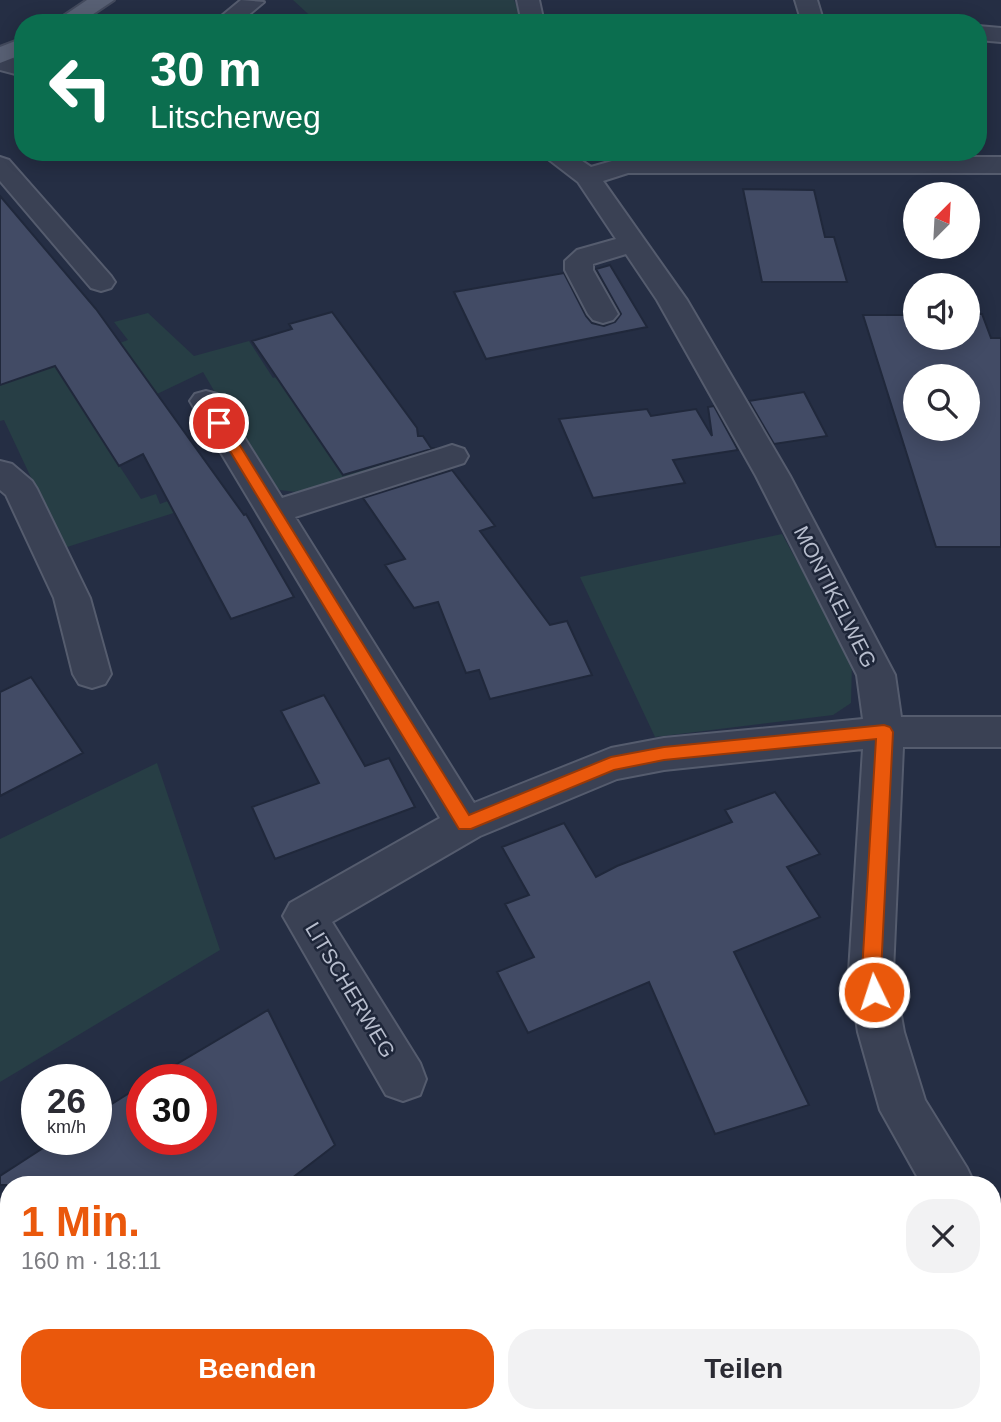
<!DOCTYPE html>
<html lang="de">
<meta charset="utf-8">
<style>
:root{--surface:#fff;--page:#f2f2f3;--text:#2b2b33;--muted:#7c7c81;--accent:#ea580c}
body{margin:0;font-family:Helvetica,sans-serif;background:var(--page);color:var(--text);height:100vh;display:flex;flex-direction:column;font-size:26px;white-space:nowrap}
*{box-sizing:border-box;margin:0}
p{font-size:23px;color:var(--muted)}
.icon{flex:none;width:38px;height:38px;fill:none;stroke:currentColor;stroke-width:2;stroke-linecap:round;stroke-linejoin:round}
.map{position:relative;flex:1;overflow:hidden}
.panel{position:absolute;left:0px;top:1176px;width:1001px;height:247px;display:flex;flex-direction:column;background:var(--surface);border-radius:28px 28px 0 0;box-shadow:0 4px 18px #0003}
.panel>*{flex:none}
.hud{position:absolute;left:14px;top:14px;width:973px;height:147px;border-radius:28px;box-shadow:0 4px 18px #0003;background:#0b6e4f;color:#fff;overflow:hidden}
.needle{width:46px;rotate:24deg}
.buttons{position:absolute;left:903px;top:182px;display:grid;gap:14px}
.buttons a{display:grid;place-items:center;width:77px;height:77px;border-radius:50%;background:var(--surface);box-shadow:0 4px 18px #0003;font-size:35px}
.speed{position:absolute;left:21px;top:1064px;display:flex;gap:14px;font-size:35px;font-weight:700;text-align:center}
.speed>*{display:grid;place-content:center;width:91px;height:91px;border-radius:50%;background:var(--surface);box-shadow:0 4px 18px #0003;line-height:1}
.speed small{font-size:18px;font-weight:400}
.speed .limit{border:10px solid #d22;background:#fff;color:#111}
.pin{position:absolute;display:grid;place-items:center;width:60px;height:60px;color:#fff;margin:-30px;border:4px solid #fff;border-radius:50%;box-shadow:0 2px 7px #0007}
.me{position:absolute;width:77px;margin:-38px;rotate:356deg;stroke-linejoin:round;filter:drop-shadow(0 0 5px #0008)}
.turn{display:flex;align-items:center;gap:24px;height:147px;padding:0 21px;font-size:32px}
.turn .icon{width:91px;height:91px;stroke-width:2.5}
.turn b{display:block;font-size:49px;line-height:60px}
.round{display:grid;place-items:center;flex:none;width:74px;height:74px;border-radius:28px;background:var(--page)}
.overview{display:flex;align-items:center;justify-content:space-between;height:119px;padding:0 21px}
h1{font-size:42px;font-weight:800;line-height:52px;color:var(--accent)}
.cta{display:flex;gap:14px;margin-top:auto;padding:14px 21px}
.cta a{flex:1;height:80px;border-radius:28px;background:var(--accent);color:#fff;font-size:28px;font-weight:800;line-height:80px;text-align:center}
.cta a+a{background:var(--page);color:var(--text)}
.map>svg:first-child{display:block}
.green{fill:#273e45}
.building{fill:#424b65;stroke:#20283b;stroke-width:2;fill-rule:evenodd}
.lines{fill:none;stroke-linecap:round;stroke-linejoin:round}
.minor-casing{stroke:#555c6e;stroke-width:4}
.major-casing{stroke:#434a5d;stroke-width:4}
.minor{fill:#3a4154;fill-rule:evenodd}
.major{fill:#586074;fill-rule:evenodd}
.route{fill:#ea580c;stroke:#983908;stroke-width:2}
.labels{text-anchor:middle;stroke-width:5;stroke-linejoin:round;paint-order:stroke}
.street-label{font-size:21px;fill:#b7bdcd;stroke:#1e2639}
</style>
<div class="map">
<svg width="1001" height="1422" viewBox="0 0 1001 1422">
<rect width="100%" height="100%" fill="#252e44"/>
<!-- green -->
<path class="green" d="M 293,0 L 514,0 L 524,23 L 318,23 Z
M 148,313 L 194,356 L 249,341 L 273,378 L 338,359 L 317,436 L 343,475 L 415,452 L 407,462 L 304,493 L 280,490 L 263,474 L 203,372 L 157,394 L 88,418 L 141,499 L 156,494 L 160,504 L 178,497 L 186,509 L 64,548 L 4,420 L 0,421 L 0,385 L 128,340 L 114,322 Z
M 782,534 L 852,662 L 851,703 L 833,715 L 655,737 L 580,577 Z
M 157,763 L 220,950 L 0,1082 L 0,839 Z"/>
<!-- building -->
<path class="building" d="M 743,189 L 814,190 L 825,237 L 834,237 L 847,282 L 762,282 Z
M 0,196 L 96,309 L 244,515 L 246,514 L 294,597 L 231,619 L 143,454 L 119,466 L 55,366 L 0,385 Z
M 610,265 L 647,327 L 486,359 L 454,292 L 564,273 L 586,316 L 592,323 L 604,326 L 615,322 L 621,314 L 596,269 Z
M 332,312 L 417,428 L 418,436 L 423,436 L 431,448 L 435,448 L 343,475 L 252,341 L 292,329 L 289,324 Z
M 968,314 L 982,314 L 991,338 L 1001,338 L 1001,547 L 936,547 L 863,315 L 915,315 L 915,338 L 968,338 ZM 915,376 L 968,376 L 968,429 L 915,429 Z
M 804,392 L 827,436 L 774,444 L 749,401 Z
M 714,406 L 738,450 L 673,460 L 685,483 L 593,498 L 559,419 L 647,409 L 651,416 L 696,409 L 712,436 L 708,407 Z
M 452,470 L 495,526 L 480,531 L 550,625 L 567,621 L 592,675 L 490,699 L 479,670 L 466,673 L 438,602 L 414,608 L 385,565 L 405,559 L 363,498 Z
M 31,677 L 83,753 L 0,796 L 0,692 Z
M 324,695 L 365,766 L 389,758 L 415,807 L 275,859 L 252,807 L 319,783 L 281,711 Z
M 775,792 L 820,854 L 787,867 L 820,917 L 734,952 L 809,1105 L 715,1134 L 649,982 L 528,1033 L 497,972 L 534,957 L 505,904 L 529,895 L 502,847 L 564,823 L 596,877 L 617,866 L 732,822 L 725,810 Z
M 268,1010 L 335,1145 L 283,1185 L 0,1185 L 0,1176 L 57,1139 L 96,1139 L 96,1114 L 142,1085 L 142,1139 L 201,1139 L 201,1080 L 150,1080 Z"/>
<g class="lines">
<defs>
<path id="minor" d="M 241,0 L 264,2 L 239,23 L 213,23 Z
M 517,0 L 539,0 L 544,23 L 522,23 Z
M 795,0 L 817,0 L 824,23 L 802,23 Z
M 978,26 L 1001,28 L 1001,42 L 978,40 Z
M 0,55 L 23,61 L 23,76 L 0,70 Z
M 539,152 L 569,152 L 591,167 L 626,157 L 1001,157 L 1001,173 L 628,173 L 603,181 L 687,300 L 790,476 L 895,675 L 901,717 L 1001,717 L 1001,747 L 903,747 L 893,972 L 904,1032 L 925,1100 L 967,1168 L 975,1185 L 922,1185 L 880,1110 L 858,1032 L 849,972 L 863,749 L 664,770 L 617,779 L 480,836 L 332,922 L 420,1063 L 426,1079 L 420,1095 L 403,1101 L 386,1095 L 283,916 L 290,903 L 440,818 L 190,401 L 195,394 L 206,391 L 217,394 L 282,498 L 440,449 L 452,445 L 464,449 L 468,456 L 464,463 L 295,517 L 474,803 L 611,748 L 664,738 L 863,719 L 857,675 L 756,476 L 657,300 L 626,254 L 593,264 L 593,270 L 618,314 L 613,320 L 603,323 L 593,320 L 588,314 L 565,270 L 565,261 L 577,250 L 616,239 L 578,182 Z
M 0,157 L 9,160 L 111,276 L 115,282 L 111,288 L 101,291 L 91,288 L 0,181 Z
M 0,461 L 12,464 L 32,481 L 37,489 L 90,598 L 111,674 L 105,684 L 92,688 L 79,684 L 73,674 L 54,598 L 6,495 L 0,490 Z
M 992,1230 L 1001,1233 L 1001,1295 L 992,1291 Z"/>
<path id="major" d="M 87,0 L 114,0 L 80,23 L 53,23 Z
M 23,38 L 23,54 L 0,63 L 0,47 Z"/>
</defs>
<!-- minor casing -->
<use href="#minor" class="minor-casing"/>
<!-- major casing -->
<use href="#major" class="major-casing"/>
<!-- minor -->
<use href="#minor" class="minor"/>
<!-- major -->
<use href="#major" class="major"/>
</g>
<!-- route -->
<path class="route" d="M 219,419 L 226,423 L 469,815 L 611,757 L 664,747 L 884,725 L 890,727 L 893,732 L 881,972 L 884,992 L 881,998 L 874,1000 L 868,998 L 862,972 L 876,739 L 664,760 L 614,770 L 471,829 L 459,829 L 213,423 Z"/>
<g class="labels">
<!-- street labels -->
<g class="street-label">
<text transform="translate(835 597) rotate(63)" y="7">MONTIKELWEG</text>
<text transform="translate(350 990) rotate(59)" y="7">LITSCHERWEG</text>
</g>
</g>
</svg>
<div class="buttons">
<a><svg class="needle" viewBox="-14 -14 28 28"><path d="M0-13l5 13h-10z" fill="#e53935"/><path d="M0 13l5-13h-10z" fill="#7c7c81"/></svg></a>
<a><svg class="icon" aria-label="sound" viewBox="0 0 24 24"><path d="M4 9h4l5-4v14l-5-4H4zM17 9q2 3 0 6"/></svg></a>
<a><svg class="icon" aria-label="search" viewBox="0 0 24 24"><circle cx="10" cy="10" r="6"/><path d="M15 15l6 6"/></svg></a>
</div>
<div class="speed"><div>26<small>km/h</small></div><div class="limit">30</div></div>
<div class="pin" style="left:219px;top:423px;background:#d93025"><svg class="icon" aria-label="arrive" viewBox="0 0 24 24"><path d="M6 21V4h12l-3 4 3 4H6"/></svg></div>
<svg class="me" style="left:874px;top:992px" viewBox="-20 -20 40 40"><circle r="17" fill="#ea580c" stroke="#fff" stroke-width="3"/><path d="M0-11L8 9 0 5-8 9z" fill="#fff"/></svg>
<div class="hud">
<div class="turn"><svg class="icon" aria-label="left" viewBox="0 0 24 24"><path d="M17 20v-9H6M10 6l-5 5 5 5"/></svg><div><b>30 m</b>Litscherweg</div></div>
</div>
<section class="panel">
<div class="overview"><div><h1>1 Min.</h1><p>160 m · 18:11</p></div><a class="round"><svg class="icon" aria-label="close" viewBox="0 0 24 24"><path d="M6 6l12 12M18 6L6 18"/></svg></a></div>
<div class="cta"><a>Beenden</a><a>Teilen</a></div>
</section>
</div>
